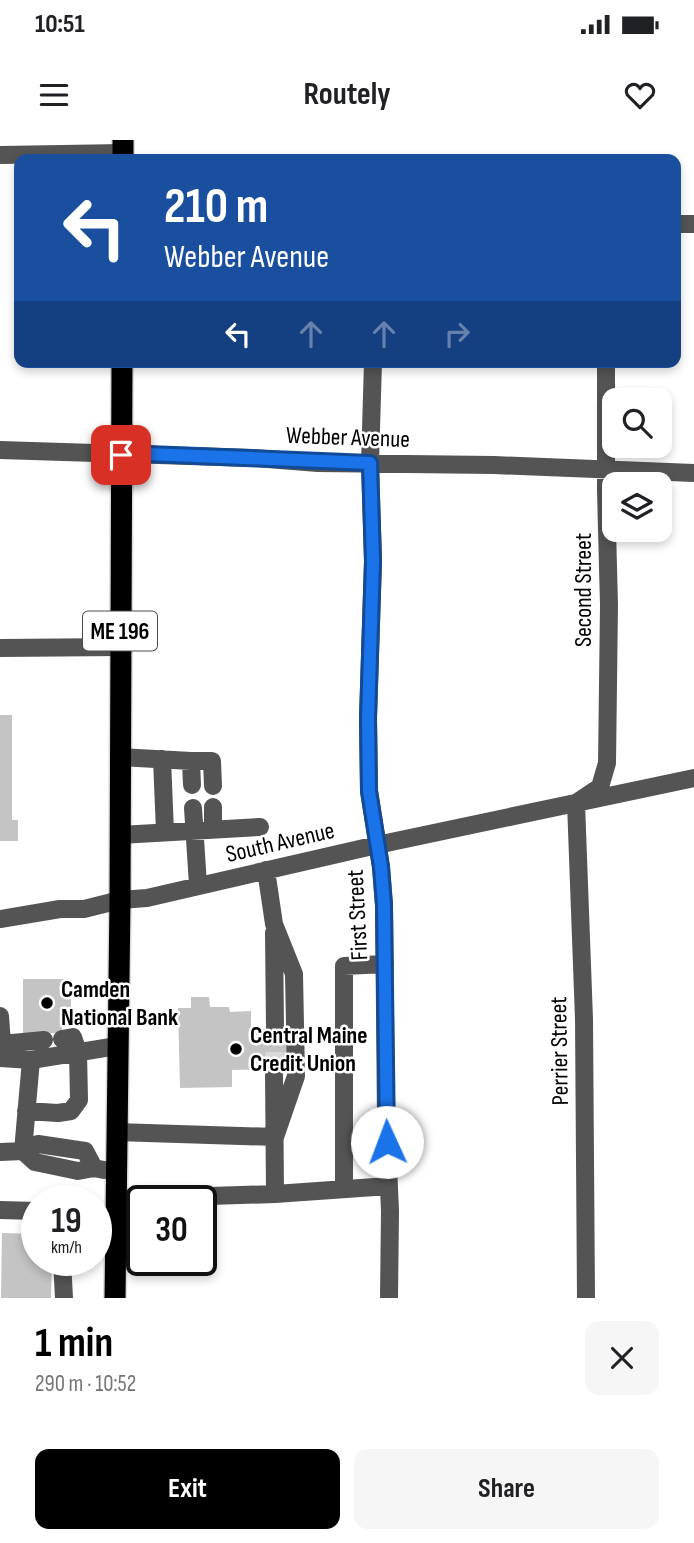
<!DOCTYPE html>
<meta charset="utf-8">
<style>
:root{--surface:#fff;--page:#f6f6f6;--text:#202124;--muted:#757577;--accent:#000}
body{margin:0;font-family:"Sofia Sans Condensed",sans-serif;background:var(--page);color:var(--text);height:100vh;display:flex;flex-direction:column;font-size:26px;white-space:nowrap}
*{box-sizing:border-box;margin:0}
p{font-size:23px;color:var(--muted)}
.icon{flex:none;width:38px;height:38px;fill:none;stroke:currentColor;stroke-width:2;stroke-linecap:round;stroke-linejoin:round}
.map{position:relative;height:1158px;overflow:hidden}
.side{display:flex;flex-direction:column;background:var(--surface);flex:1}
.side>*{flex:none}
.banner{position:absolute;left:14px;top:14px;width:667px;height:214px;border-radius:14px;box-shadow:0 4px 10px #0003;background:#1a4fa0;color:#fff;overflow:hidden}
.controls{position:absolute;left:602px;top:248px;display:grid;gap:14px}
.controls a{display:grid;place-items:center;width:70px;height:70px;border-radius:14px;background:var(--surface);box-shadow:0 4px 10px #0003;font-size:35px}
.speed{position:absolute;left:21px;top:1045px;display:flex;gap:14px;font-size:35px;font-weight:700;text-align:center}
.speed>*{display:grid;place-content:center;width:91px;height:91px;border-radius:50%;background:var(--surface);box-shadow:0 4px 10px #0003;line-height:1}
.speed small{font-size:18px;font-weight:400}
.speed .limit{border:4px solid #111;border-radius:10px;background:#fff;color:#111}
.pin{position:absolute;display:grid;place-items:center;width:60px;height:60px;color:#fff;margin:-30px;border-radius:14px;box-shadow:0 4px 10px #0006}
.me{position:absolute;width:77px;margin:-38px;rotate:358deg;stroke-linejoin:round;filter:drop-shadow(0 0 5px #0008)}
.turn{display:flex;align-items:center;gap:24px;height:147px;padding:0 35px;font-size:32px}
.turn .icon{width:91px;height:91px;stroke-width:2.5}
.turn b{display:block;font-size:49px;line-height:60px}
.lanes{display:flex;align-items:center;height:66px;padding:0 35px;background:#0003;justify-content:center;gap:35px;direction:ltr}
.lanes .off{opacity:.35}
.round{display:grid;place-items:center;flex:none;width:74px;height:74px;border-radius:14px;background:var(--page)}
.overview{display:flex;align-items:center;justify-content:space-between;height:119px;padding:0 35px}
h1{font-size:42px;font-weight:700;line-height:52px;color:var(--accent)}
.cta{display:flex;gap:14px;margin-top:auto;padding:14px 35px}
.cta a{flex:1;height:80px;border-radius:14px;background:var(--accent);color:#fff;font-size:28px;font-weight:700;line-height:80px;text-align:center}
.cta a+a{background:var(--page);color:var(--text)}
.status{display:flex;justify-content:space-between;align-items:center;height:49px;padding:0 35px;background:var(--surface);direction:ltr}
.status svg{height:19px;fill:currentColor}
header{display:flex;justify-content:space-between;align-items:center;height:91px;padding:0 35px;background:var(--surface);font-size:32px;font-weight:700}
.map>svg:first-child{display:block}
.building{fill:#c4c4c4}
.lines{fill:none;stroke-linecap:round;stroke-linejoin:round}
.minor-tunnel{stroke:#d9d9d9;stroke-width:18;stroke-dasharray:18 9;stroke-linecap:butt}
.highway-casing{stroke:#dbdbdb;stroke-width:24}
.minor{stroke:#545454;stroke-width:18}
.highway{stroke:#000;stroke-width:21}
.route-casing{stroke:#114b97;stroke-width:18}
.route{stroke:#1a73e8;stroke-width:12}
.poi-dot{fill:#000;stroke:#fff;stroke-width:2.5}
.labels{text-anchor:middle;stroke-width:5;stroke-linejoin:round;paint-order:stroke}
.shield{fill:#fff;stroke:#4c4c4c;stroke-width:2}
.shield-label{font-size:23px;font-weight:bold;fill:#000}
.street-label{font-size:24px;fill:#000;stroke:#fff}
.poi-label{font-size:24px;font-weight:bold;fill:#000;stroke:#fff;text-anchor:start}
</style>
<div class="status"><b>10:51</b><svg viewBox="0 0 49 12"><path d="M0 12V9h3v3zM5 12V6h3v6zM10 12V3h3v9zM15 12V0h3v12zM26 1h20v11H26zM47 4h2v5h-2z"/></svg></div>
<header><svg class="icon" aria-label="menu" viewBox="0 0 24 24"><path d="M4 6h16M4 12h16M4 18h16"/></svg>Routely<svg class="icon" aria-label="heart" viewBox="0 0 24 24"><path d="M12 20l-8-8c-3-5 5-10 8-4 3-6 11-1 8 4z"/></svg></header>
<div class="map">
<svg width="694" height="1158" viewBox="0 0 694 1158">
<rect width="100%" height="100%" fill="#fff"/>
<!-- building -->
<path class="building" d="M 0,575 L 12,575 L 12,680 L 18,680 L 18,701 L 0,701 Z
M 23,839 L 65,839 L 66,856 L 71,856 L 71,871 L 62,871 L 62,893 L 23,894 Z
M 191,857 L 209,857 L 210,867 L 229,867 L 230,872 L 251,871 L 251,889 L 293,888 L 293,929 L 232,930 L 232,947 L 180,948 L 178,868 L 191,868 Z
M 2,1093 L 37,1094 L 37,1120 L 52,1120 L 51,1158 L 1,1158 Z"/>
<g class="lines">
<!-- minor-tunnel -->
<path class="minor-tunnel" d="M 274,930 L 275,888"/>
<defs>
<path id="highway" d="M 123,19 L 123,0
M 115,1158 L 120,760 L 122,222"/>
</defs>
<!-- highway casing -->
<use href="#highway" class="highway-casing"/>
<!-- minor -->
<path class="minor" d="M 0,15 L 123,13
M 676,84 L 694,84
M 373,222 L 370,323 L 373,421 L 368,578 L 369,651 L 381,727 L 384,765 L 386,980 L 390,1071 L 389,1158
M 0,310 L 253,318 L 318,323 L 494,325 L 694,333
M 0,508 L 120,507
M 120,617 L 191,621 L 192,645
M 162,619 L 165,692
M 191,621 L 212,621 L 213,646
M 213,667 L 213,689
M 193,668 L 198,745
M 120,695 L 260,687
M 266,730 L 274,784 L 294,834 L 296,936 L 275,997
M 0,779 L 60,769 L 84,769 L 120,760 L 147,758 L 377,705 L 694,638
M 274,793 L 275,888
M 0,876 L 3,918
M 2,904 L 44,900
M 0,918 L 31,920 L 23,1011
M 31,920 L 117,906
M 274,930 L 275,1054 L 389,1046
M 26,971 L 58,973 L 71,971 L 79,960 L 78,912 L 73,897 L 62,899
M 116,992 L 275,997
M 23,1011 L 35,1022 L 78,1031 L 94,1028 L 104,1030
M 0,1012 L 23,1011 L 38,1004 L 85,1011 L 94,1028
M 344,1049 L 344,826 L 385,824
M 116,1059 L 275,1054
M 0,1070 L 37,1071
M 62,1120 L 64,1158
M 586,1158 L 584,879 L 576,663 L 600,647 L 607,623 L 609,465 L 606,350 L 606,222"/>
<!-- highway -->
<use href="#highway" class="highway"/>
</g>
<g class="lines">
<defs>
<path id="route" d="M 121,315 L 148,314 L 370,323 L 373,421 L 368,578 L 369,651 L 381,727 L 384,765 L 387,1002"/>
</defs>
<!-- route casing -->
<use href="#route" class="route-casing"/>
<!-- route -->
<use href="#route" class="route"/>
</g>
<!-- markers -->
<g class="poi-dot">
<circle cx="47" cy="863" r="7"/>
<circle cx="236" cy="909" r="7"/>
</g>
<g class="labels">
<!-- shield labels -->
<rect class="shield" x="83" y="471.5" width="74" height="39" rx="5"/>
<g class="shield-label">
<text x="120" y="499">ME 196</text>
</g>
<!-- street labels -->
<g class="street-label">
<text transform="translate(348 297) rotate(2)" y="8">Webber Avenue</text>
<text transform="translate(583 450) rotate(-90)" y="8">Second Street</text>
<text transform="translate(280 702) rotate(-13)" y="8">South Avenue</text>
<text transform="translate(357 775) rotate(-93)" y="8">First Street</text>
<text transform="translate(559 911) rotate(-91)" y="8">Perrier Street</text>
</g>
<!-- poi labels -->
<g class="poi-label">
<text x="61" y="857">Camden<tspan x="61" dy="28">National Bank</tspan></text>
<text x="250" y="903">Central Maine<tspan x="250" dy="28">Credit Union</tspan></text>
</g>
</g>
</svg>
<div class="controls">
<a><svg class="icon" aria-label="search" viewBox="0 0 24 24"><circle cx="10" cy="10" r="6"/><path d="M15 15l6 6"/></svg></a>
<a><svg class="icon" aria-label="layers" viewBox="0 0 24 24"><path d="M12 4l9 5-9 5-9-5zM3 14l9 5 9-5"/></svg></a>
</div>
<div class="speed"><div>19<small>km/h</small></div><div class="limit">30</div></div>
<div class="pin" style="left:121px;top:315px;background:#d93025"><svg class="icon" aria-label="arrive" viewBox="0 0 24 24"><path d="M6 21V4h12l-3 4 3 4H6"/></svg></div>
<svg class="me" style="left:387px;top:1002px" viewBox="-20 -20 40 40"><circle r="19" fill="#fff"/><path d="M0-13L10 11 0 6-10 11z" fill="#1a73e8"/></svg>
<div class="banner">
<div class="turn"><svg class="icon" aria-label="left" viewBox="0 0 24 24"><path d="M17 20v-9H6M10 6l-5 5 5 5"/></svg><div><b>210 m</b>Webber Avenue</div></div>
<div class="lanes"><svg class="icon" aria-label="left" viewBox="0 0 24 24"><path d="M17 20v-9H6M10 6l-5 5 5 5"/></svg><svg class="icon off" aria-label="ahead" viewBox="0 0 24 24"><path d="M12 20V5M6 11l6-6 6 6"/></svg><svg class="icon off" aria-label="ahead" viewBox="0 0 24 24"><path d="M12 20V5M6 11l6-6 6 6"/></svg><svg class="icon off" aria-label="right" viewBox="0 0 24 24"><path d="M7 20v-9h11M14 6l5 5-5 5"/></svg></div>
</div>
</div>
<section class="side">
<div class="overview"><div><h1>1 min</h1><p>290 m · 10:52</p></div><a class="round"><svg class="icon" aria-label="close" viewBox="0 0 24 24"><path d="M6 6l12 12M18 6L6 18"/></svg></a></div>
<div class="cta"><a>Exit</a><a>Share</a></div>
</section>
